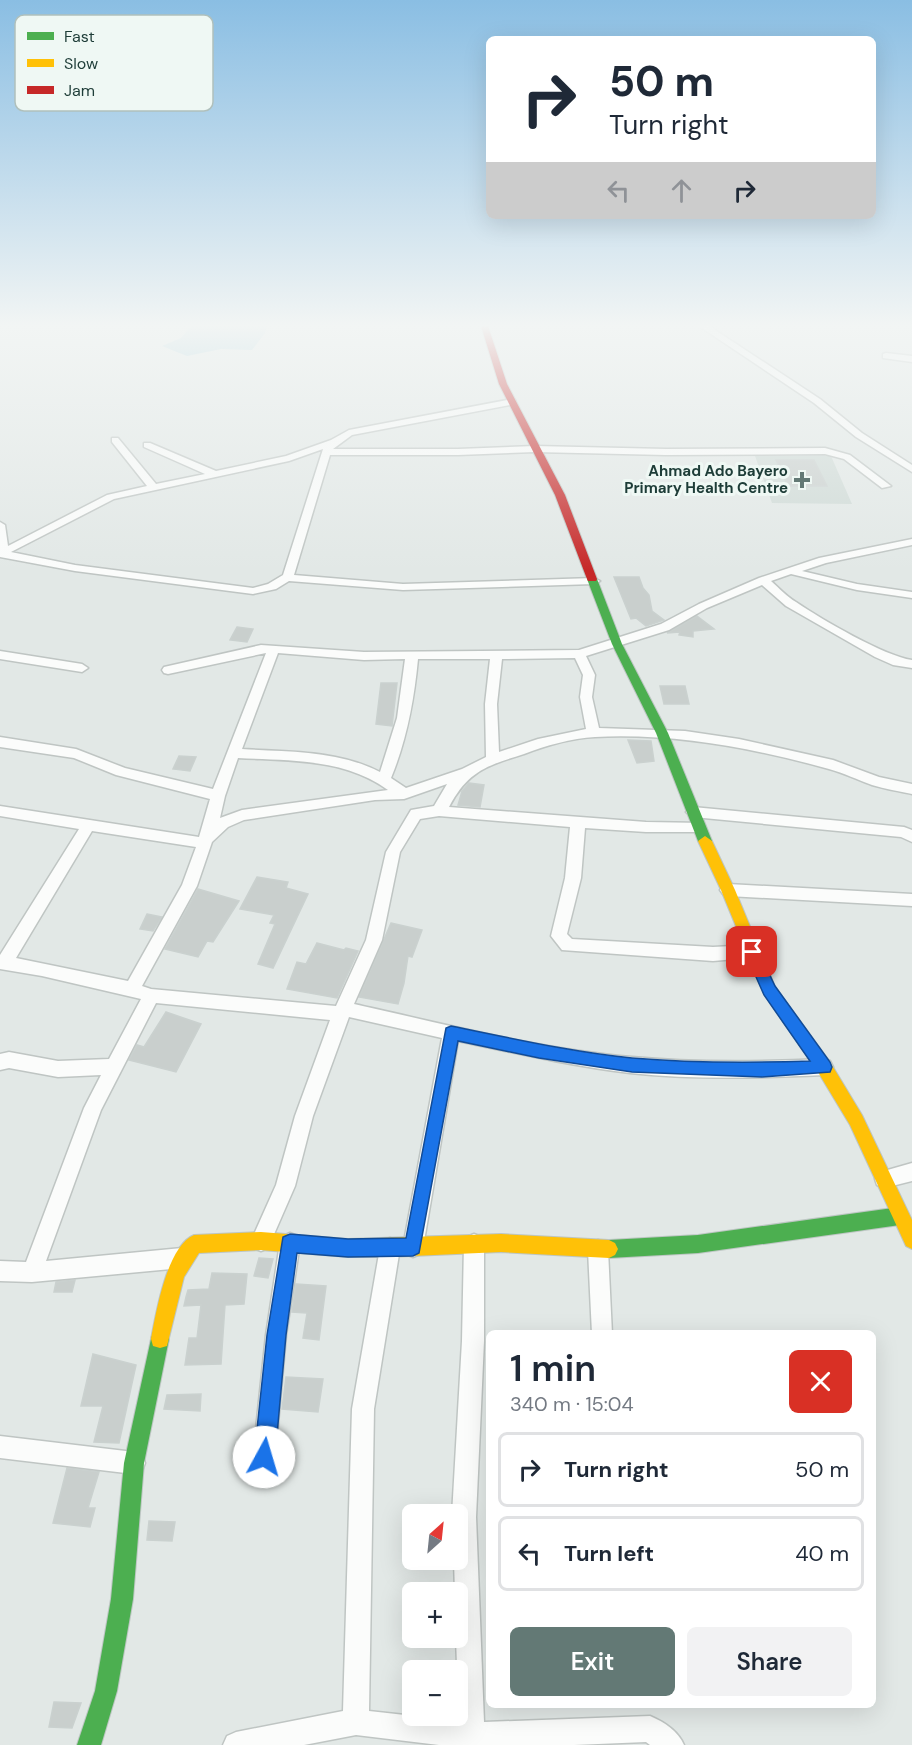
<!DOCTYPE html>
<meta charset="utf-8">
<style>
:root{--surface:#fff;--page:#f2f2f3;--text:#1f2937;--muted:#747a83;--line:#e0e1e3;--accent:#637975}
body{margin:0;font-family:"DM Sans",sans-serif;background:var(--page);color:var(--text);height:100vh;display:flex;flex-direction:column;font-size:22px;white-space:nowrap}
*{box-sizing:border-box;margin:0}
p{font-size:20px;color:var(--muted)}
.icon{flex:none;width:33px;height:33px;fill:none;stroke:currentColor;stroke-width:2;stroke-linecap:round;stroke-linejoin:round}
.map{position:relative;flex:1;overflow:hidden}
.drawer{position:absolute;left:486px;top:1330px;width:390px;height:378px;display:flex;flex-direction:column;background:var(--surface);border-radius:9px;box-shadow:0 6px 24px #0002}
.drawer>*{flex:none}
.banner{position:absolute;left:486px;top:36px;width:390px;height:183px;border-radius:9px;box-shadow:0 6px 24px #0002;background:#fff;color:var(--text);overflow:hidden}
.needle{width:39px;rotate:27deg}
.tools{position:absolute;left:402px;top:1504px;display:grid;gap:12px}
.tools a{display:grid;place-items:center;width:66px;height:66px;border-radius:9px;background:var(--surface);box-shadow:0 6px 24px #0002;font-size:30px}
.pin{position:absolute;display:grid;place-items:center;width:51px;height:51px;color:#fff;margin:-26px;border-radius:12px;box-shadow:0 3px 9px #0006}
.me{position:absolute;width:66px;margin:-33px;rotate:6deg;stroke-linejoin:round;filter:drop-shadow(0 0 4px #0008)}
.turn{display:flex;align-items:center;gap:21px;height:126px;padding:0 24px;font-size:27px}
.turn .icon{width:78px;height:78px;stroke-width:2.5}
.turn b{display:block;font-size:42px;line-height:51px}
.lanes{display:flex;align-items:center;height:57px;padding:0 24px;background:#0003;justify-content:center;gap:30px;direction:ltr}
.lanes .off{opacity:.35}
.round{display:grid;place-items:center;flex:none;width:63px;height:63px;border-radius:9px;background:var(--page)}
.overview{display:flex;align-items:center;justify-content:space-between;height:102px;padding:0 24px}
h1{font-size:36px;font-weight:600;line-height:45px}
.action{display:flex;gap:12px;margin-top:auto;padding:12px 24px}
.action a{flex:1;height:69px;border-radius:9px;background:var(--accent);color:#fff;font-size:24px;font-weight:600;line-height:69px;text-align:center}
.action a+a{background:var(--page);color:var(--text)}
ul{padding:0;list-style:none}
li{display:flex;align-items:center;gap:18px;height:75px;margin:0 12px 9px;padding:0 12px;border:3px solid var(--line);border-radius:9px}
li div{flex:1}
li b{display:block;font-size:22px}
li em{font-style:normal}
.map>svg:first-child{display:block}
.built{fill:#cfdad6}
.water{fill:#9eccdb}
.building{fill:#c9cfcd;stroke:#cad1cf;stroke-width:1.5}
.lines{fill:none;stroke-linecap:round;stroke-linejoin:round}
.street-casing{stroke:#bfc5c3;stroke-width:3}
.fast-casing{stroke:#bdc6c3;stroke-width:2}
.slow-casing{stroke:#bdc6c3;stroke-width:2}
.jam-casing{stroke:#bdc6c3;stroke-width:2}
.street{fill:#fbfcfb;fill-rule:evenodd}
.fast{fill:#4caf50;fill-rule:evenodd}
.slow{fill:#ffc107;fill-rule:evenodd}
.jam{fill:#c62828;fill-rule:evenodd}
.route{fill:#1a73e8;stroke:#114b97;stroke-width:1.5}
.poi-dot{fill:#637975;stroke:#eff8f4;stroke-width:2}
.labels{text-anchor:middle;stroke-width:6;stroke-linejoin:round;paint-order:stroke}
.far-poi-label{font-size:15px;font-weight:bold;fill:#1e3d38;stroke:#eff8f4;text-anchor:end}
.key{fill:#eff8f4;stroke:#b0c0bc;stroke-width:1.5}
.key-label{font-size:16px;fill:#1e3d38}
</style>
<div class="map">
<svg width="912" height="1745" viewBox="0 0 912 1745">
<rect width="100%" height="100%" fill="#e2e8e6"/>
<!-- built -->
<path class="built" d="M 755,456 L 831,456 L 852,504 L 772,503 Z"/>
<!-- water -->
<path class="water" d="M 191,326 L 267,326 L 265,333 L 252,350 L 221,349 L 187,356 L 162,346 L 181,338 Z"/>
<!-- building -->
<path class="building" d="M 776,460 L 814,460 L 827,486 L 788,486 Z
M 614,577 L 639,577 L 643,588 L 649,595 L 652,611 L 664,620 L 646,626 L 636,618 L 631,619 Z
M 697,616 L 714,629 L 693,631 L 693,637 L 679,635 L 680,632 L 667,633 Z
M 237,627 L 253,629 L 247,642 L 230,640 Z
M 381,683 L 397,683 L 392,726 L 376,724 Z
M 660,686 L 685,686 L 689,704 L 664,704 Z
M 628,740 L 651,741 L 654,761 L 637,763 Z
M 179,756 L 196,757 L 190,771 L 173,769 Z
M 469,783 L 484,785 L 480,807 L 458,805 L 462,791 Z
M 257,877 L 288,882 L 286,888 L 308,894 L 273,968 L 258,964 L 275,924 L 270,923 L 274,915 L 240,909 Z
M 198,889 L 239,901 L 213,942 L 207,941 L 198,957 L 165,949 Z
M 147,914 L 162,917 L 153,931 L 140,929 Z
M 391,923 L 422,930 L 412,957 L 408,956 L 404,983 L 398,1004 L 359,997 Z
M 317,943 L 344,950 L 346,948 L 358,951 L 337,998 L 287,989 L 297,962 L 306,964 Z
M 166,1012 L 201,1024 L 176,1072 L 129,1060 L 137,1045 L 144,1047 Z
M 259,1258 L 273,1259 L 268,1278 L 254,1276 Z
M 212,1273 L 247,1274 L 244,1304 L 225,1305 L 221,1364 L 185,1365 L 189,1338 L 197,1338 L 201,1305 L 184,1306 L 186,1297 L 188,1290 L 209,1289 Z
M 75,1280 L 72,1292 L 54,1292 L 56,1282 Z
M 296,1284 L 326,1286 L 319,1340 L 303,1338 L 307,1313 L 292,1312 Z
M 93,1354 L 136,1365 L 119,1443 L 94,1442 L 103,1406 L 81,1406 Z
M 286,1377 L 323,1379 L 318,1412 L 282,1409 Z
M 201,1394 L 200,1411 L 164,1409 L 167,1395 Z
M 67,1468 L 99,1472 L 88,1508 L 95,1508 L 90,1527 L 53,1523 Z
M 149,1521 L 175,1522 L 172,1541 L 147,1540 Z
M 54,1702 L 81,1703 L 72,1728 L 49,1727 Z"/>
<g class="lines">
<defs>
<path id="street" d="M 699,326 L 709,326 L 820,399 L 862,433 L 912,465 L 912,472 L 856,437 L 814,403 Z
M 886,353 L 912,356 L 912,362 L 883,358 L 883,354 Z
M 512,399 L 515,400 L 515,404 L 352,435 L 333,449 L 458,449 L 535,446 L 666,449 L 825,448 L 850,455 L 891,486 L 882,488 L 844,459 L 825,454 L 666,455 L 535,452 L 458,455 L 330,455 L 294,575 L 403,584 L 594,578 L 600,581 L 594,584 L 403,590 L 289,581 L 276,589 L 253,594 L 75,571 L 0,557 L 0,522 L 5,525 L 8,546 L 107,495 L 147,486 L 112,442 L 112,438 L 118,438 L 156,484 L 205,474 L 144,447 L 144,443 L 150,443 L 216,471 L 286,456 L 331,440 L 349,430 ZM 323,449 L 283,575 L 268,584 L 253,588 L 75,565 L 11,552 L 114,499 L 289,461 Z
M 912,539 L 912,545 L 826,563 L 802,571 L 857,584 L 912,592 L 912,598 L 857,590 L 791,574 L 771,581 C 779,588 787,597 796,602 C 821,619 884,656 912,660 L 912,668 L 893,665 L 875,657 L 786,606 L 762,585 L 707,608 L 669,630 L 586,656 L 595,675 L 592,697 L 599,728 L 685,731 L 739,739 L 833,760 L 879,777 L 912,784 L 912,794 C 899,791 885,789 872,785 C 858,780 844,773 829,769 C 754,748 673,733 595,737 C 572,738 545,746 524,754 C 486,766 468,771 449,807 L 646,822 L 703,823 L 705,827 L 703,831 L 698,832 L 646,832 L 585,828 L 581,878 L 567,934 L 572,939 L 713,947 L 752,945 L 758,947 L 760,952 L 758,957 L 713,961 L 562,950 L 551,936 L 565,878 L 570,827 L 439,816 L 420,819 L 400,852 L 382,940 L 354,1004 C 445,1024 538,1049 632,1057 C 696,1063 760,1062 824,1059 L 830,1061 L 833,1067 L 830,1073 L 824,1075 C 762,1078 693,1080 630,1073 C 572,1066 515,1053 458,1041 L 423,1247 L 420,1254 L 413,1257 L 406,1254 L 403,1247 L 442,1038 L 349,1017 L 313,1116 L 295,1186 L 268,1248 L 261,1251 L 254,1248 L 251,1241 L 276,1185 L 295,1116 L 330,1020 L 156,1003 L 101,1110 L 46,1261 L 182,1248 L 189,1251 L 192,1258 L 189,1265 L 182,1268 L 32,1282 L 0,1281 L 0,1261 L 26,1262 L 84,1108 L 101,1075 L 58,1077 L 9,1068 L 0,1070 L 0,1054 L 9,1052 L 58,1061 L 109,1059 L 141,999 L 42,976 L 0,969 L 0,955 L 79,829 L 0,816 L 0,806 L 199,837 L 210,799 L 116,775 L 74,758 L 0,747 L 0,737 L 76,749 L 125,768 L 213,789 L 266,653 L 168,674 L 164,673 L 162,670 L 164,667 L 261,645 L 364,652 L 579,650 L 661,624 L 699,604 L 759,578 L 819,558 ZM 278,653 L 364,660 L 405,659 L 397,718 L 380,772 C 337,750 289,752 242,749 ZM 575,658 L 583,675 L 580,697 L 586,729 L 538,739 L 499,752 L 497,704 L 502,659 ZM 418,659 L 490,659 L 485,704 L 486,757 L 462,769 L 406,788 L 391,778 C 407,739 414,701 418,659 ZM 238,758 C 290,761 344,758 388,790 L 242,810 L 220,818 L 225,796 ZM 447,784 L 434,806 L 411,810 L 386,852 L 366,940 L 336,1006 L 151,989 L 142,986 L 197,886 L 212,842 L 228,827 L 244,820 L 375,800 L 404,799 ZM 92,831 L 196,847 L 182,885 L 128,981 L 16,958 Z
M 0,651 L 82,664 L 88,668 L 82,672 L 0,659 Z
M 693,807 L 904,827 L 912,830 L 912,842 L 901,837 L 693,817 L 686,812 Z
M 728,884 L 912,894 L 912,906 L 728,896 L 723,894 L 720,890 L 723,886 Z
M 912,1163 L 912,1181 L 884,1188 L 877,1185 L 875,1179 L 877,1173 Z
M 290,1233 L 297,1236 L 300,1243 L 286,1335 L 275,1457 L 272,1465 L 264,1468 L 256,1465 L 253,1457 L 266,1335 L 280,1243 L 283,1236 Z
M 474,1234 L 481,1237 L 484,1244 L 484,1341 L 476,1517 L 484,1722 L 650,1716 C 664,1722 678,1731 684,1745 L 650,1745 L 646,1742 L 574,1745 L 439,1745 L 356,1735 L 304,1745 L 223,1745 L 227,1736 L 236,1732 L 343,1711 L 352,1409 L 380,1248 L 383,1241 L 390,1238 L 397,1241 L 400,1248 L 374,1409 L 369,1711 L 459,1721 L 456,1638 L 458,1593 L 455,1593 L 454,1560 L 458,1560 L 458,1515 L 452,1515 L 462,1341 L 464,1244 L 467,1237 Z
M 598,1240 L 605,1243 L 608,1250 L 612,1334 L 592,1334 L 588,1250 L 591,1243 Z
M 0,1436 L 134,1452 L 142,1455 L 145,1463 L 142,1471 L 134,1474 L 0,1458 Z"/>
<path id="fast" d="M 592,576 L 597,579 L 622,644 L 668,733 L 712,841 L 710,844 L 705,846 L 698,841 L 656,733 L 612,644 L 587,579 Z
M 900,1207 L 906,1210 L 909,1216 L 906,1222 L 900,1225 L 698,1253 L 609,1258 L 603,1255 L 600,1249 L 603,1243 L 609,1240 L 698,1235 Z
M 160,1330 L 167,1332 L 169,1339 L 144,1463 L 133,1599 L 117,1691 L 101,1745 L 77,1745 L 95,1691 L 111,1599 L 124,1463 L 151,1339 L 153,1332 Z"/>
<path id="slow" d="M 705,836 L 712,841 L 735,890 L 775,987 L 830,1062 L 862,1115 L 912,1220 L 912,1249 L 906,1246 L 850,1125 L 818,1072 L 764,994 L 721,890 L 698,841 Z
M 261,1232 L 348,1239 L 501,1234 L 609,1240 L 615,1243 L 618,1249 L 615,1255 L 609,1258 L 501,1252 L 390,1257 L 348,1257 L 261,1250 L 199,1253 L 184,1277 L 167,1346 L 160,1348 L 153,1346 L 151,1339 C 156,1313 167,1246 194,1235 Z"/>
<path id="jam" d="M 481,326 L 488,326 L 507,384 L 565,495 L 597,579 L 596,581 L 588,581 L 587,579 L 555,495 L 499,384 Z"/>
</defs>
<!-- street casing -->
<use href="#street" class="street-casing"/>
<!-- fast casing -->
<use href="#fast" class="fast-casing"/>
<!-- slow casing -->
<use href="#slow" class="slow-casing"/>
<!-- jam casing -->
<use href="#jam" class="jam-casing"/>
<!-- street -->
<use href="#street" class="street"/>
<!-- fast -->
<use href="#fast" class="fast"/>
<!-- slow -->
<use href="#slow" class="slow"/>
<!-- jam -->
<use href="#jam" class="jam"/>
</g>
<!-- sky -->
<linearGradient id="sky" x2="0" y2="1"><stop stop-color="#8abee3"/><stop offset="0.57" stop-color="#f2f5f4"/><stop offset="1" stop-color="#f2f5f4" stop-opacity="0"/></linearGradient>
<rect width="912" height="571" fill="url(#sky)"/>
<!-- route -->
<path class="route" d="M 752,946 L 757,948 L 775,986 L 830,1062 L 832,1067 L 830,1072 L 762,1077 L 632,1072 L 539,1058 L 458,1041 L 419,1253 L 413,1256 L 348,1257 L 297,1253 L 286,1335 L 275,1457 L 272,1464 L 264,1467 L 257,1464 L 254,1457 L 267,1335 L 283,1237 L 290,1234 L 348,1239 L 406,1238 L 446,1028 L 451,1026 C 511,1038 571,1052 632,1058 C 691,1063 751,1063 810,1061 L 764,995 L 745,952 L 747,948 Z"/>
<!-- markers -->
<path class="poi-dot" d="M799 471h6v6h6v6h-6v6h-6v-6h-6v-6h6z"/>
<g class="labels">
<!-- far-poi labels -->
<g class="far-poi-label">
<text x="788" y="476">Ahmad Ado Bayero<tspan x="788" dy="17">Primary Health Centre</tspan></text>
</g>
</g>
<!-- legend -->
<rect x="15" y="15" width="198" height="96" rx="9" class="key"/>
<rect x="27" y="32" width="27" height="8" fill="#4caf50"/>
<rect x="27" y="59" width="27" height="8" fill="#ffc107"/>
<rect x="27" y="86" width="27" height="8" fill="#c62828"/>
<g class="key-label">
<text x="64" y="42">Fast</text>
<text x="64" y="69">Slow</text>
<text x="64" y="96">Jam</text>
</g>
</svg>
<div class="tools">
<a><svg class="needle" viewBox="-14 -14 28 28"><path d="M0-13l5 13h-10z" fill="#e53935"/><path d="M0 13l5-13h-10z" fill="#747a83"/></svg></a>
<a>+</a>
<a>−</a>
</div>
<div class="pin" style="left:752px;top:952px;background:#d93025"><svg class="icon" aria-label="arrive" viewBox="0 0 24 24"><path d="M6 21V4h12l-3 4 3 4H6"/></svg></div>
<svg class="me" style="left:264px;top:1457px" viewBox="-20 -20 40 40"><circle r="19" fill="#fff"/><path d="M0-13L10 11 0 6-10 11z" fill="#1a73e8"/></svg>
<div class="banner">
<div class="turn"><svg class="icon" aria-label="right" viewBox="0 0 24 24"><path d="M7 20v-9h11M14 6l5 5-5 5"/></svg><div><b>50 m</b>Turn right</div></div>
<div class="lanes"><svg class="icon off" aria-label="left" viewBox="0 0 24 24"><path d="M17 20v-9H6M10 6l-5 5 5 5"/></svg><svg class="icon off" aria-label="ahead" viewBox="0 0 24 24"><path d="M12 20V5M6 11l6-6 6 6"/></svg><svg class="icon" aria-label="right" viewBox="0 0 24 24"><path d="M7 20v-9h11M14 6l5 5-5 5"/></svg></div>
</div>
<section class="drawer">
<div class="overview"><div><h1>1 min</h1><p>340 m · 15:04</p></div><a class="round" style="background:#d93025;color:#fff"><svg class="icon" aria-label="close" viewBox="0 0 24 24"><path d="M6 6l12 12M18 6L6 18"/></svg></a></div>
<ul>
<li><svg class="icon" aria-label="right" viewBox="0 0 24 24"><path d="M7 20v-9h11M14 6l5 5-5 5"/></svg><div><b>Turn right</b></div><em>50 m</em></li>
<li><svg class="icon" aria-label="left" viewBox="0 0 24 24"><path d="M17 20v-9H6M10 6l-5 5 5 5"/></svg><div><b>Turn left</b></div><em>40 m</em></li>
</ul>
<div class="action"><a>Exit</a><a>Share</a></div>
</section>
</div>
